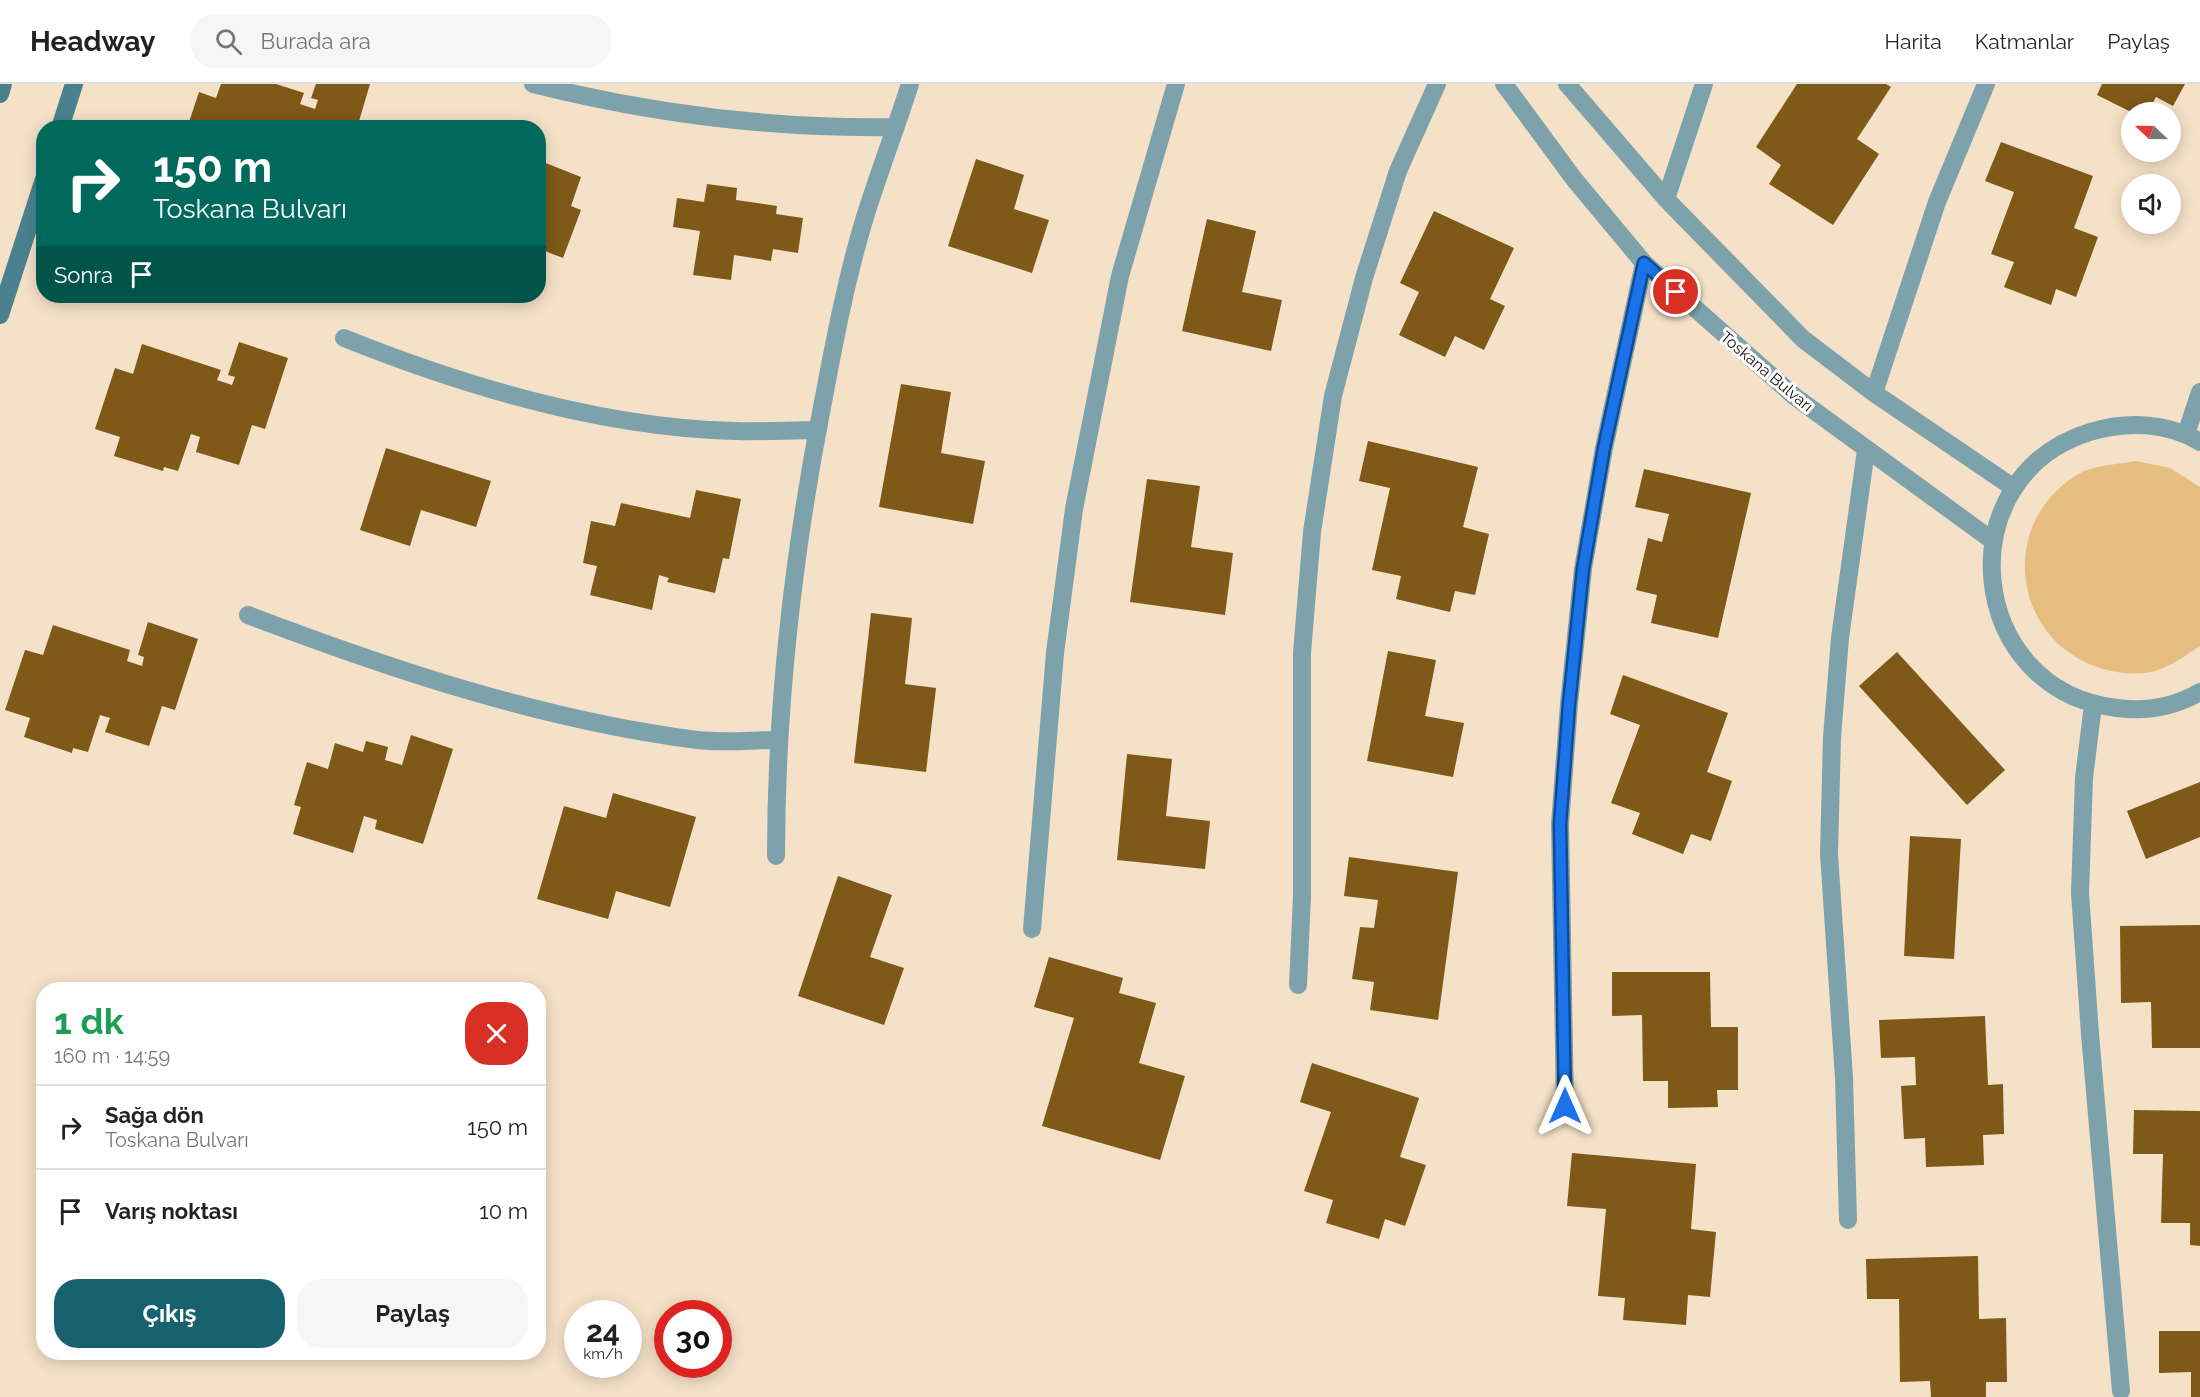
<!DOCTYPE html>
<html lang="tr">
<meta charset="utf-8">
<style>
:root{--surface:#fff;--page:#f6f6f6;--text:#222;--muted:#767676;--line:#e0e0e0;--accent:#186270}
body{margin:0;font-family:Raleway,sans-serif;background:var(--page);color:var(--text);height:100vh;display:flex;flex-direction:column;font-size:22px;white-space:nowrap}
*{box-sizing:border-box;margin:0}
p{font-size:20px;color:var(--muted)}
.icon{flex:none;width:33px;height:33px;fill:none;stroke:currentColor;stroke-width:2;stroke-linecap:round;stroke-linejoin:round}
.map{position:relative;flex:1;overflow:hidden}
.side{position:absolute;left:36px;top:898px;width:510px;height:378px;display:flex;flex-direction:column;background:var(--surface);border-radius:24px;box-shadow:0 3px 15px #0003}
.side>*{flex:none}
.banner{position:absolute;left:36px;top:36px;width:510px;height:183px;border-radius:24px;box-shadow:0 3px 15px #0003;background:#00695c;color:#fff;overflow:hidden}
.needle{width:39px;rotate:292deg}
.fabs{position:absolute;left:2121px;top:18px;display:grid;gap:12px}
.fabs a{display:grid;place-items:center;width:60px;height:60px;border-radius:50%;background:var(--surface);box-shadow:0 3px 15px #0003;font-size:30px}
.speed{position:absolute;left:564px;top:1216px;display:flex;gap:12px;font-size:30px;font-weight:700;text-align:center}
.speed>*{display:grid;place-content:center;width:78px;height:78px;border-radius:50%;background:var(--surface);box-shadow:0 3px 15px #0003;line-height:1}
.speed small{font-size:15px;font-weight:400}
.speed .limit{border:9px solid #d22;background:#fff;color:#111}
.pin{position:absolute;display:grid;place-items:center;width:51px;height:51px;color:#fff;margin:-26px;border:3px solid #fff;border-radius:50%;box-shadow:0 2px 6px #0007}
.me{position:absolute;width:66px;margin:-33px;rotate:0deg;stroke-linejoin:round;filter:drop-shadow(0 0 4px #0008)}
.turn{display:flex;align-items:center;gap:21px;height:126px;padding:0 18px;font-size:27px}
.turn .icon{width:78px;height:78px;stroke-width:2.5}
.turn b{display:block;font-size:42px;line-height:51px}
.then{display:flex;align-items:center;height:57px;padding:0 18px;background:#0003;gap:12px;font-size:22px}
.round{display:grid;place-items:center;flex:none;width:63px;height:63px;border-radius:24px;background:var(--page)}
.summary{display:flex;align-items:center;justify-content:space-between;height:102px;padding:0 18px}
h1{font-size:36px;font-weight:700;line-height:45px;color:#1e9e55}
.cta{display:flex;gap:12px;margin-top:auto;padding:12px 18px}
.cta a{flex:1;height:69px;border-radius:24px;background:var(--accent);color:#fff;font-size:24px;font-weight:700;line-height:69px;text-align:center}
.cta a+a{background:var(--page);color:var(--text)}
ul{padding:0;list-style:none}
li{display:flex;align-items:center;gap:18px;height:84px;padding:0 18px;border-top:2px solid var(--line)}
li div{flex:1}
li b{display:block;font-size:22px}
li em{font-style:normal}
header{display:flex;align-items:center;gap:36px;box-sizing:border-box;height:84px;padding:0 30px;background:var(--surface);border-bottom:2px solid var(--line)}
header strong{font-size:28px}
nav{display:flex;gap:33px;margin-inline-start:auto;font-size:21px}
.search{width:420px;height:54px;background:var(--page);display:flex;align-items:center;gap:15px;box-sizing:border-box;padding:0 21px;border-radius:24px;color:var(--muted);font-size:22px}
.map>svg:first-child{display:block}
.green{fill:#e5bd81}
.building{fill:#7e5918}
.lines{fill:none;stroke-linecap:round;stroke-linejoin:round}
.minor{stroke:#7ea2ab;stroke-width:18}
.secondary{stroke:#49828e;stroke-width:18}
.route-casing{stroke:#114b97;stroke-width:15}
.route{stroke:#1a73e8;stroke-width:10}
.labels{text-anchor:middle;stroke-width:6;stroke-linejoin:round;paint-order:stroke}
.street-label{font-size:16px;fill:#171007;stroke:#fff}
</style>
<header>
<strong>Headway</strong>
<div class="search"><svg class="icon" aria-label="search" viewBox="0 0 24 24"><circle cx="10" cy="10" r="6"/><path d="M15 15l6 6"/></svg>Burada ara</div>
<nav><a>Harita</a><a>Katmanlar</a><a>Paylaş</a></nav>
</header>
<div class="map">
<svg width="2200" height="1313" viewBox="0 0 2200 1313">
<rect width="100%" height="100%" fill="#f4e1c7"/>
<!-- green -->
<path class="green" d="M 2136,377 L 2170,384 L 2200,403 L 2200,562 C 2187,570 2174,580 2161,585 C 2147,591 2126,590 2111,587 C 2012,565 1993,437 2082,388 C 2097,381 2120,380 2136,377 Z"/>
<!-- building -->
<path class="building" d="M 221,0 L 276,0 L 304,9 L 300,20 L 315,25 L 318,16 L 311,14 L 316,0 L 370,0 L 357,44 L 187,44 L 199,8 L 216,14 Z
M 1797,0 L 1886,0 L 1891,3 L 1857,55 L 1879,70 L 1833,141 L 1769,100 L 1781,81 L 1756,63 Z
M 2102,0 L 2185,0 L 2173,22 L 2156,13 L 2148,28 L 2131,28 L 2097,11 Z
M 2001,58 L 2093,92 L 2074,144 L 2098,153 L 2076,213 L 2056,205 L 2051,221 L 2004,203 L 2014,178 L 1991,170 L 2014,108 L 1985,97 Z
M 976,75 L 1024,91 L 1014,125 L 1049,136 L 1032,189 L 948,162 Z
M 543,78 L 581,93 L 571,122 L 581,126 L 563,174 L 545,167 L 542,175 L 538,174 L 538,89 Z
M 707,100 L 737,104 L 736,116 L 777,122 L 776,130 L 803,134 L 798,169 L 773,165 L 771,177 L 734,171 L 731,196 L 693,191 L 700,147 L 673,143 L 677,114 L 704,118 Z
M 1434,127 L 1514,164 L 1490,215 L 1505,222 L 1484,266 L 1455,252 L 1445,273 L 1399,251 L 1419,208 L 1400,199 Z
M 1207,135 L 1256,147 L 1242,208 L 1282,216 L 1271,267 L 1182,247 Z
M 239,258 L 288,274 L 265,345 L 252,341 L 239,381 L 196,368 L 200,353 L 191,350 L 178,387 L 164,383 L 163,387 L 114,372 L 120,353 L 95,345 L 115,284 L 133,290 L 142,260 L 221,286 L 217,296 L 232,301 L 235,293 L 228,291 Z
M 901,300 L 951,308 L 941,369 L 985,377 L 973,440 L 879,423 Z
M 1368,357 L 1478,383 L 1463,443 L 1489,450 L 1475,511 L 1455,507 L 1450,528 L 1396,515 L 1401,492 L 1372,486 L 1390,404 L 1359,397 Z
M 386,364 L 491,397 L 476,443 L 421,426 L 410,462 L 360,446 Z
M 1644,385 L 1751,409 L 1718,554 L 1651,539 L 1657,511 L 1636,506 L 1648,454 L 1662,458 L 1669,430 L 1635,423 Z
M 1147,395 L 1200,402 L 1191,463 L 1233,469 L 1225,531 L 1130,518 Z
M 696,406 L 741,415 L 729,475 L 723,474 L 715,509 L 667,498 L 669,494 L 659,491 L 652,526 L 590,511 L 597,482 L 583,479 L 591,437 L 615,442 L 621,419 L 690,434 Z
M 871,529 L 912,534 L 905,600 L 936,604 L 926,688 L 854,679 Z
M 148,538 L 198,555 L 175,626 L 162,622 L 149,662 L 105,648 L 110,634 L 100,631 L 88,668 L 73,664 L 72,669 L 24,653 L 30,634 L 5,626 L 25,566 L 43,571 L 53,541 L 130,566 L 127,577 L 142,582 L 144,573 L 138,571 Z
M 1388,567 L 1436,576 L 1425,632 L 1464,639 L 1453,693 L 1367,677 Z
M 1897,568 L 2005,686 L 1967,721 L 1859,602 Z
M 1623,591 L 1728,629 L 1707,688 L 1732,697 L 1711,757 L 1691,750 L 1683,770 L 1632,750 L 1640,729 L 1611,719 L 1640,641 L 1610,630 Z
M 411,651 L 453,665 L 423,760 L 375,745 L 377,736 L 364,732 L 353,769 L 293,750 L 301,723 L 294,721 L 307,678 L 328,685 L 335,659 L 363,668 L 366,657 L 388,663 L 385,676 L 402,681 Z
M 1127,670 L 1172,675 L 1166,732 L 1210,737 L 1205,785 L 1117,776 Z
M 2200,698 L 2200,753 L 2146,775 L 2127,727 Z
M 613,709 L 696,733 L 670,823 L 616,807 L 608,835 L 537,815 L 564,722 L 606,734 Z
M 1910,752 L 1961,755 L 1954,875 L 1904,872 Z
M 1349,773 L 1458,788 L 1438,936 L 1370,926 L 1374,898 L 1352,895 L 1360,843 L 1374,844 L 1378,816 L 1344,812 Z
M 838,792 L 892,811 L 870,873 L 904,884 L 884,941 L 798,912 Z
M 2200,841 L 2200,964 L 2152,964 L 2151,918 L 2121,919 L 2120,842 Z
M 1049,873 L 1123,894 L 1119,909 L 1156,919 L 1139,979 L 1185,992 L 1160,1076 L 1042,1042 L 1074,934 L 1034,923 Z
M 1612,888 L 1710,888 L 1711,943 L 1738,943 L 1738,1006 L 1717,1006 L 1718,1023 L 1668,1024 L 1668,997 L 1643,997 L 1642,931 L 1612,932 Z
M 1985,932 L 1988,1001 L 2003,1000 L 2004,1050 L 1983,1051 L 1984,1081 L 1926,1083 L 1925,1054 L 1904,1055 L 1901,1002 L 1916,1001 L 1915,973 L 1881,974 L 1879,936 Z
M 1312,979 L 1419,1014 L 1400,1073 L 1426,1081 L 1405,1142 L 1385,1135 L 1379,1155 L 1326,1139 L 1333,1116 L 1304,1107 L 1331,1028 L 1300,1018 Z
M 2134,1026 L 2200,1027 L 2200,1162 L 2190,1161 L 2190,1139 L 2161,1139 L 2163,1070 L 2133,1070 Z
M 1572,1069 L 1696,1080 L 1691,1145 L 1716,1148 L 1710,1213 L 1688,1211 L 1686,1241 L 1623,1236 L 1625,1214 L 1598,1212 L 1606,1125 L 1567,1122 Z
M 1978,1172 L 1979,1235 L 2006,1234 L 2007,1298 L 1986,1298 L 1986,1313 L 1931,1313 L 1930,1297 L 1900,1298 L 1899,1215 L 1867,1215 L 1866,1175 Z
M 2159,1247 L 2200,1247 L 2200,1313 L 2191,1313 L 2191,1288 L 2159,1289 Z"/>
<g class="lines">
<!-- minor -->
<path class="minor" d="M 533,0 C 652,30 773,45 896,43
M 1504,0 L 1574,95 L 1644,179 L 1794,312 L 1993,457
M 1567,0 L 1666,115 L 1803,255 L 1874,309 L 2014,404
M 1666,115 L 1704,0
M 344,254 C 466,303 604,344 736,347 C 763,348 790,346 818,346
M 1874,309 L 1937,118 L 1986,0
M 2186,350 L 2200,308
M 2200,358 C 2167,338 2126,337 2090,348 C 1945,393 1966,607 2117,624 C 2146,628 2174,623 2200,608
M 248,531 C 393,586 542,636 697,656 C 723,659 752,656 779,656
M 2093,621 L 2084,694 L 2080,809 L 2090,950 L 2121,1307
M 776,772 C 776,620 793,472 822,323 C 834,260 846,195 865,133 C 879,88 896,44 910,0
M 1032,845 L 1055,569 L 1074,425 L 1120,192 L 1176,0
M 1298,901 L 1302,812 L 1302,569 L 1312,448 L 1333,312 L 1364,194 L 1398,87 L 1437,0
M 1565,1022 L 1560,740 L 1569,620 L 1583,485 L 1604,364 L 1644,179
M 1848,1136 L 1844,994 L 1829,770 L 1832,653 L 1840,554 L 1866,366"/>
<!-- secondary -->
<path class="secondary" d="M 0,10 L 3,0
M 60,44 L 74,0
M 0,231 L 44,95"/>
</g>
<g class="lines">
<defs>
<path id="route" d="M 1565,1022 L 1560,740 L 1569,620 L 1583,485 L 1604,364 L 1644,179 L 1676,208"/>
</defs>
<!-- route casing -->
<use href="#route" class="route-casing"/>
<!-- route -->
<use href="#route" class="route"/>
</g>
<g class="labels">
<!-- street labels -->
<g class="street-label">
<text transform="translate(1767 287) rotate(40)" y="6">Toskana Bulvarı</text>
</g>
</g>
</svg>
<div class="fabs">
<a><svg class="needle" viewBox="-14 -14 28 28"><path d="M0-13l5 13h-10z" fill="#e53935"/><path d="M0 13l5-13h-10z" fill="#767676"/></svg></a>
<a><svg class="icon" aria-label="sound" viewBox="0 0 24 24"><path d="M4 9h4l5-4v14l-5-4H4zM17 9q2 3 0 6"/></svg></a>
</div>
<div class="speed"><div>24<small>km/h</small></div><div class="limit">30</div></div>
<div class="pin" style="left:1676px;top:208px;background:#d93025"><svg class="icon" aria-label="arrive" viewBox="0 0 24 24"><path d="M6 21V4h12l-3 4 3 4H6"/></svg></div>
<svg class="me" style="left:1565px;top:1022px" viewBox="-20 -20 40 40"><path d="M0-17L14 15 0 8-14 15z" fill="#1a73e8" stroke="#fff" stroke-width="4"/></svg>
<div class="banner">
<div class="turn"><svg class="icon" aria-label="right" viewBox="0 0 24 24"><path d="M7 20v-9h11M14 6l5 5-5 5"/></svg><div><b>150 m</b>Toskana Bulvarı</div></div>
<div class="then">Sonra<svg class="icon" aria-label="arrive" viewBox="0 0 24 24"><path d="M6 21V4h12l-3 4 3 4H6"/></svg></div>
</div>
<section class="side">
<div class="summary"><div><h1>1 dk</h1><p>160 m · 14:59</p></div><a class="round" style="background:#d93025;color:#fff"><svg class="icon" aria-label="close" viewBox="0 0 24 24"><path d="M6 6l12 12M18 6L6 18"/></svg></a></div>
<ul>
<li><svg class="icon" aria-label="right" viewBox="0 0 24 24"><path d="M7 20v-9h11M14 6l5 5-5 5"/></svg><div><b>Sağa dön</b><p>Toskana Bulvarı</p></div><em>150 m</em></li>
<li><svg class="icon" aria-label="arrive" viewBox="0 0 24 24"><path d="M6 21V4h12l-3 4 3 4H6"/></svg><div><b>Varış noktası</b></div><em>10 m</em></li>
</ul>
<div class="cta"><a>Çıkış</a><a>Paylaş</a></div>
</section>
</div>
